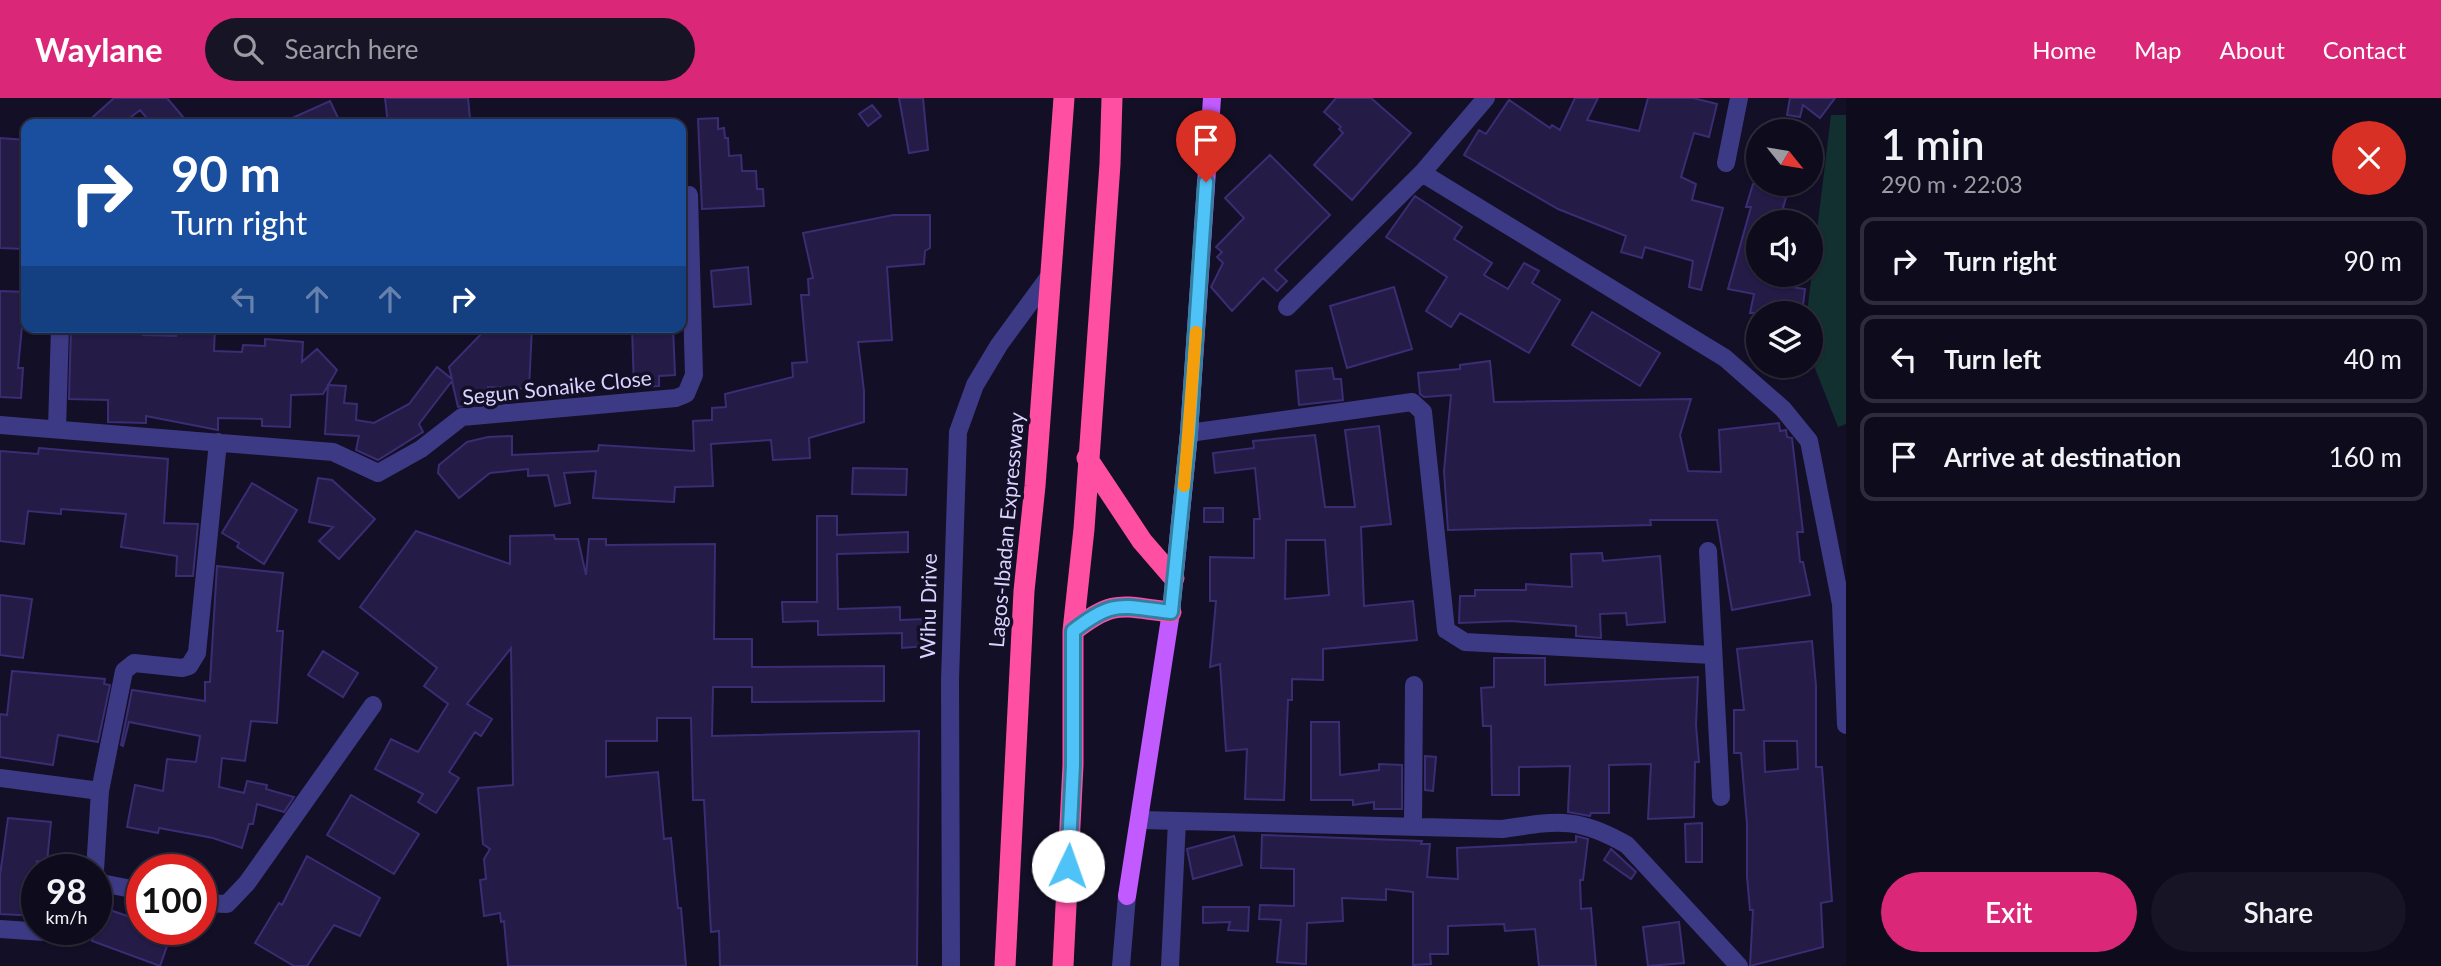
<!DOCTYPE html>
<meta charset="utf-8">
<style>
:root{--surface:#0e0b1c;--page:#171425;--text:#f1f3f6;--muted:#9b9ba3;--line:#2e2b3b;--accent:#db2777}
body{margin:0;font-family:Lato,sans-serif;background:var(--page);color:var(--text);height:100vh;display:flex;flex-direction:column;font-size:26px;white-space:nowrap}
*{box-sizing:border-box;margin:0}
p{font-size:23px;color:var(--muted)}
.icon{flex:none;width:38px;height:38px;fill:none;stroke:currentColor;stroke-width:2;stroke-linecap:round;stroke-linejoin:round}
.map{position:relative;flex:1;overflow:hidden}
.panel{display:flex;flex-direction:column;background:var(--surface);width:595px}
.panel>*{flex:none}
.banner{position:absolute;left:21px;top:21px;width:665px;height:214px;border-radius:14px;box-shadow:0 2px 5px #0004,0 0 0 2px var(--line);background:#1a4fa0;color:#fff;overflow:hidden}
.needle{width:46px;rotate:120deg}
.tools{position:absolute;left:1746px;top:21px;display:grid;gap:14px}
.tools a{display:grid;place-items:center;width:77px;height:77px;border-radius:50%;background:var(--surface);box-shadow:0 2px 5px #0004,0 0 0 2px var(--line);font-size:35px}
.speed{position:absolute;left:21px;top:756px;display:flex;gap:14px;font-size:35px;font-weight:700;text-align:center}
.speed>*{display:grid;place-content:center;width:91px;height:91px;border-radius:50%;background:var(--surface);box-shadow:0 2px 5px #0004,0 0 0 2px var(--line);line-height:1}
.speed small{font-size:18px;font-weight:400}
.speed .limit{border:10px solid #d22;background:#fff;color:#111}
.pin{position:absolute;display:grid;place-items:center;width:60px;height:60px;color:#fff;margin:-72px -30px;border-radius:50% 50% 50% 0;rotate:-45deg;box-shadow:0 0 7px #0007}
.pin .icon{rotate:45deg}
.me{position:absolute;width:77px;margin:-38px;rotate:3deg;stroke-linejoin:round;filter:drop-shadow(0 0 5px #0008)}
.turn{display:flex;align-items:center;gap:24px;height:147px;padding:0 35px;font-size:32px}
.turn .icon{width:91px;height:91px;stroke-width:2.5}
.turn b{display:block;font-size:49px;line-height:60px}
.lanes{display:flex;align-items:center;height:66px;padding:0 35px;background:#0003;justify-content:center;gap:35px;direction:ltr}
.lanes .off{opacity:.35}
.round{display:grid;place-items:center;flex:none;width:74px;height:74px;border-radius:37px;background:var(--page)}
.headline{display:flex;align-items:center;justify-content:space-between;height:119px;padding:0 35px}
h1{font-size:42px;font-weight:600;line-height:52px}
.primary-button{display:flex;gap:14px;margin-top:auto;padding:14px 35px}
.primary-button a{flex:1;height:80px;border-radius:42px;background:var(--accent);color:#fff;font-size:28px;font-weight:600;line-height:80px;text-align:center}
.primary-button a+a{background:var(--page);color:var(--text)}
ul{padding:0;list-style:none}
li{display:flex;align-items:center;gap:21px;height:88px;margin:0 14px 10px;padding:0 21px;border:4px solid var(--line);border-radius:14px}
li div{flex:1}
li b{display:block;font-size:26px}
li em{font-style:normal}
header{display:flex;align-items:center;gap:42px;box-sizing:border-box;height:98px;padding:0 35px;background:var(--accent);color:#fff}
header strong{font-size:33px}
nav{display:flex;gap:38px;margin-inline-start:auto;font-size:24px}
.search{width:490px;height:63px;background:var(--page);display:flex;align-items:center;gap:18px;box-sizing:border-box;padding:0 24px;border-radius:38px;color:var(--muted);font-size:26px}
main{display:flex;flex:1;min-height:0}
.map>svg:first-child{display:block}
.green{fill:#12302f}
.building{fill:#241b47;stroke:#3b2d73;stroke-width:2;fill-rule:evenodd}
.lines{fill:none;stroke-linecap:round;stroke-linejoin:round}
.minor{stroke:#3d3a85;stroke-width:18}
.major{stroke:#c25bff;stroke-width:18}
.highway{stroke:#ff4fa3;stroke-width:21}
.route-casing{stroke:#337fa1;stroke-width:18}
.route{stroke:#4fc3f7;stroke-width:12}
.slow{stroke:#f59e0b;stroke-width:12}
.labels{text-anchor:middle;stroke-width:7;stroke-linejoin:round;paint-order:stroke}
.street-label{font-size:21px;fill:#d9d4ff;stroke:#130f26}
</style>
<header>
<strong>Waylane</strong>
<div class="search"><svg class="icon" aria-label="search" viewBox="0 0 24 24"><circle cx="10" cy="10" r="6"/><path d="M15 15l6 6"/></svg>Search here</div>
<nav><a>Home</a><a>Map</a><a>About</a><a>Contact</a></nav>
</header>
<main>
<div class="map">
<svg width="1846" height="868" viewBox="0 0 1846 868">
<rect width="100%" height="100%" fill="#130f26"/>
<!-- green -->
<path class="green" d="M 1831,17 L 1846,17 L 1846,326 L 1838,329 L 1811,260 L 1811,215 L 1807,215 Z"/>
<!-- building -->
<path class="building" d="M 114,0 L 167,0 L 189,26 L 152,26 L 140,12 L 122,26 L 85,26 Z
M 385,0 L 468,0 L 470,20 L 388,26 Z
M 899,0 L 923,0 L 928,52 L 909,55 Z
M 1336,0 L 1371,0 L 1411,35 L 1352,102 L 1314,67 L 1343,35 L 1339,31 L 1341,29 L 1324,14 Z
M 1575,0 L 1598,0 L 1587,22 L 1639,33 L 1648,0 L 1693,0 L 1717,6 L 1709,39 L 1694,35 L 1681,79 L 1696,86 L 1692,102 L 1723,110 L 1701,192 L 1689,189 L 1693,163 L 1645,149 L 1642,160 L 1621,154 L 1626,138 L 1558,111 L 1464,57 L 1479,32 L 1486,36 L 1509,2 L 1550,30 L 1552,27 L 1560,32 Z
M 1790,0 L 1835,0 L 1820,20 L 1803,7 L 1800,19 L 1787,17 Z
M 330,3 L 339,22 L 330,26 L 279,26 Z
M 872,7 L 881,18 L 868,28 L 859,16 Z
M 718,20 L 718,31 L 724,30 L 725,40 L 728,40 L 729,58 L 741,57 L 742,73 L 756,73 L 757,91 L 763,91 L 764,108 L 702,111 L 698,21 Z
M 0,40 L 26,42 L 26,66 L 21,66 L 24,151 L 0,150 Z
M 1270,57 L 1330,117 L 1275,172 L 1287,183 L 1277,193 L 1263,180 L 1232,213 L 1211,189 L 1223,165 L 1217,159 L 1222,154 L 1216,149 L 1244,120 L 1225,100 Z
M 1753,86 L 1790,86 L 1779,124 L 1759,124 L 1759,177 L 1787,181 L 1785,188 L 1805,191 L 1802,215 L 1750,215 L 1754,196 L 1728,191 L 1751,109 L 1746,109 Z
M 1415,98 L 1462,129 L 1454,141 L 1492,165 L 1484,177 L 1508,191 L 1524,165 L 1539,173 L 1532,185 L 1560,202 L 1529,255 L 1460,215 L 1451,229 L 1426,213 L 1447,179 L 1386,139 Z
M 893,117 L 930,117 L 930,150 L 925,153 L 924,166 L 887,169 L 892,242 L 858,244 L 864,293 L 864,324 L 809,340 L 810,360 L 773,362 L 771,342 L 711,346 L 713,388 L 675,389 L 674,404 L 593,400 L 596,373 L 564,375 L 570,405 L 555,408 L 548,377 L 528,378 L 528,371 L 490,375 L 459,400 L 438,375 L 439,367 L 467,344 L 488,339 L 512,338 L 512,357 L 598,353 L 599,347 L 694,353 L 693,323 L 712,322 L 712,310 L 726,309 L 725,296 L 793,279 L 792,265 L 807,264 L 801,197 L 809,197 L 808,181 L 813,180 L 803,135 Z
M 748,169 L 751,206 L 714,209 L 711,173 Z
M 1394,189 L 1412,251 L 1347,270 L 1330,208 Z
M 0,193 L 26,194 L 26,229 L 22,229 L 18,270 L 23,270 L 21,300 L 0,299 Z
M 1592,214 L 1660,255 L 1640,288 L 1572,247 Z
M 71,229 L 144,229 L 143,237 L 176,238 L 176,229 L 215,229 L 214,253 L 242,254 L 243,247 L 265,248 L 265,241 L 303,244 L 302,264 L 317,251 L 337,272 L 323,296 L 291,297 L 290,329 L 262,328 L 262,321 L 218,320 L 218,332 L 146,318 L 146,325 L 108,324 L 108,302 L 69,301 Z
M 488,229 L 532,229 L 529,291 L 488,289 L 489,305 L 458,309 L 452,283 L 419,326 L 423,334 L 378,362 L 356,352 L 359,338 L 325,336 L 328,287 L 346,288 L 344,305 L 357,306 L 356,322 L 374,325 L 409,306 L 437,269 L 452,281 L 449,269 Z
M 632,229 L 673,229 L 675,277 L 659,278 L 659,288 L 634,289 Z
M 1490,263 L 1494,304 L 1691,301 L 1680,337 L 1688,373 L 1721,374 L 1719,332 L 1779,325 L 1780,333 L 1786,332 L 1787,339 L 1792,340 L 1803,434 L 1797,434 L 1800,464 L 1803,464 L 1810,497 L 1732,512 L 1717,422 L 1650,422 L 1651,427 L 1448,432 L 1444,373 L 1451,297 L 1424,299 L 1420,296 L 1418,275 L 1460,271 L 1460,267 Z
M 1332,270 L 1334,281 L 1341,281 L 1343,302 L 1299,307 L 1296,273 Z
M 1379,328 L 1391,426 L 1361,429 L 1364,508 L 1413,503 L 1417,542 L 1323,551 L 1323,582 L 1292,581 L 1292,602 L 1288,602 L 1284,702 L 1245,701 L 1247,651 L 1226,653 L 1220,566 L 1210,569 L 1216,503 L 1210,503 L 1210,459 L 1254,460 L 1254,421 L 1260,421 L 1255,370 L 1215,375 L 1213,355 L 1254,350 L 1253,343 L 1315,337 L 1325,409 L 1355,409 L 1345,332 ZM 1286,442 L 1325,442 L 1329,497 L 1285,501 Z
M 39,350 L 168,361 L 164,425 L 198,426 L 193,478 L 176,478 L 177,458 L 121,449 L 126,416 L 61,411 L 61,416 L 28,413 L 24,446 L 0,443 L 0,353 L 38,356 Z
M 853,370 L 907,371 L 906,397 L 852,396 Z
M 318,380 L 332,382 L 375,421 L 339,461 L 319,443 L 333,429 L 309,424 Z
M 252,385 L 297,412 L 264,466 L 237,449 L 239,445 L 222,435 Z
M 1204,410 L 1223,410 L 1223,424 L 1204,424 Z
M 817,418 L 837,418 L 837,437 L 908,434 L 908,454 L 837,456 L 838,511 L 900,509 L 900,522 L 925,521 L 926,548 L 902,550 L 902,535 L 818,537 L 818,523 L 783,524 L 782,504 L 817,504 Z
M 416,433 L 510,466 L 510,438 L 554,437 L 555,441 L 578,441 L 586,477 L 589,441 L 606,441 L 606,447 L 715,446 L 714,541 L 752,541 L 752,569 L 884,568 L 884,603 L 752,604 L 752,589 L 713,589 L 712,638 L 919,633 L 917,868 L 720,868 L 719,833 L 711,834 L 704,702 L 693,702 L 691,620 L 657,620 L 657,643 L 606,643 L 606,679 L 658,674 L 664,741 L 671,740 L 678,810 L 681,810 L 686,868 L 508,868 L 504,823 L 501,824 L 500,815 L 484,818 L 480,782 L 486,781 L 484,761 L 490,751 L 483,746 L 478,690 L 513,687 L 511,550 L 467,606 L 492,621 L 481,638 L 475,634 L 449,674 L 459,680 L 436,715 L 418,704 L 423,696 L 375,671 L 391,641 L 418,654 L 448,606 L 424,588 L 437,570 L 360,509 Z
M 1602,455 L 1603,463 L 1660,458 L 1665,524 L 1627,527 L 1626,515 L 1600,516 L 1601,540 L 1576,538 L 1576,528 L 1511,523 L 1459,525 L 1460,498 L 1475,498 L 1475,492 L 1526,492 L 1526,486 L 1572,489 L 1571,456 Z
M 217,468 L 283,475 L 277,533 L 283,533 L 277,625 L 251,623 L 245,663 L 222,660 L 219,689 L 244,695 L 247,683 L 267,687 L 266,691 L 294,699 L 284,714 L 257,706 L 253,726 L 249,726 L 242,750 L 213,740 L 159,730 L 158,735 L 127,729 L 135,687 L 163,693 L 167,661 L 196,664 L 200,638 L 129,624 L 123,648 L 121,647 L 132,592 L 205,603 L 205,584 L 210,584 Z
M 0,497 L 32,501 L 23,560 L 0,557 Z
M 1812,543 L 1816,588 L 1816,669 L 1822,669 L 1832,803 L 1821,805 L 1823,849 L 1750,868 L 1753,812 L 1750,812 L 1747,779 L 1747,726 L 1741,655 L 1734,655 L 1734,612 L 1744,612 L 1737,551 ZM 1764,643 L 1797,643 L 1798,671 L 1765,674 Z
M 323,553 L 358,575 L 343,599 L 308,577 Z
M 1494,560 L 1545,560 L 1545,587 L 1698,579 L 1696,627 L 1699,664 L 1695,664 L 1694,719 L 1648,721 L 1651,666 L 1609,667 L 1609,715 L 1591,715 L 1590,718 L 1568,714 L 1570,668 L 1519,669 L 1519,697 L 1492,697 L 1491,628 L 1483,628 L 1481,590 L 1494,589 Z
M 12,573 L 105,581 L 104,586 L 110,587 L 98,644 L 58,637 L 53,667 L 0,659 L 0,616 L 7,617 Z
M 1311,624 L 1339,624 L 1340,677 L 1379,672 L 1379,666 L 1402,667 L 1402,711 L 1374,711 L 1374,704 L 1353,707 L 1353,702 L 1311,702 Z
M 1425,658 L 1436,659 L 1433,693 L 1425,692 Z
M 351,697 L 419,736 L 394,776 L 327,737 Z
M 8,720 L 51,724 L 47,764 L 37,763 L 37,818 L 0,816 L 0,777 Z
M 1702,725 L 1702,764 L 1686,764 L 1685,726 Z
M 1262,737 L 1422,743 L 1421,746 L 1430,746 L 1427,779 L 1458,781 L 1457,750 L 1576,744 L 1576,738 L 1588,741 L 1583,782 L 1580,782 L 1581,811 L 1591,810 L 1596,868 L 1539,868 L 1535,831 L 1505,833 L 1504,826 L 1448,828 L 1448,856 L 1430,856 L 1431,866 L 1413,867 L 1413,794 L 1386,791 L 1386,802 L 1342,800 L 1343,823 L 1307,825 L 1306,866 L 1277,864 L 1281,822 L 1259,821 L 1260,807 L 1294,808 L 1294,771 L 1261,770 Z
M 1234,738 L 1242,767 L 1193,781 L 1187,751 Z
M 1611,751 L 1636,774 L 1631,781 L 1604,762 Z
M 307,758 L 380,800 L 360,838 L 334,827 L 307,868 L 294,868 L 255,845 L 279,805 L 282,807 Z
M 1203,809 L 1249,809 L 1248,833 L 1228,832 L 1230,824 L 1203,825 Z
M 104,810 L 142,823 L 142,831 L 172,834 L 160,868 L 92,843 Z
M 1679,824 L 1684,865 L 1648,868 L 1643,829 Z"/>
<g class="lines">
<!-- minor -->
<path class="minor" d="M 1726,65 L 1739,0
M 1422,75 L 1725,260 L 1783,311 L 1809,343 L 1841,506 L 1846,627
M 1287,209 L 1422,75 L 1486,0
M 0,327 L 333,354 L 378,375 L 421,351 L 462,319 L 676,300 L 686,296 L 694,277 L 689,97
M 57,331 L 60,229
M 1189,335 L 1412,304 L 1423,314 L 1446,532 L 1465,544 L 1712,557
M 1708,453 L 1721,699
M 0,680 L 100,693
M 1141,722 L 1502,731 C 1557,723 1577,718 1627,747 L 1739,868
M 1413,729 L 1414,587
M 95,772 L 100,693 L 124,573 L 134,565 L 182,570 L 189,568 L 197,555 L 218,344
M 96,784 L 142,793
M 201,805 L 227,806 L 247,785 L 373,607
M 0,831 L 74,836 L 84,831
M 951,868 L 950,582 L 958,334 L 975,287 L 999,247 L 1051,176
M 1121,868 L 1127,798
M 1170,868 L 1177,723"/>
<!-- major -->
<path class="major" d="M 1127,798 L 1171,514 L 1189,335 L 1212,0"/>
<!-- highway -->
<path class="highway" d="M 1087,360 L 1142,443 L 1174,480
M 1073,533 C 1115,500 1122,509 1171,514
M 1005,868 L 1024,493 L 1035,388 L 1064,0
M 1063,868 L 1073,667 L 1073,533 L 1084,431 L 1110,66 L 1112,0"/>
</g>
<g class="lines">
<defs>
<path id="route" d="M 1068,768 L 1073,667 L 1073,533 C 1115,500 1122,509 1171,514 L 1189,335 L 1206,84"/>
</defs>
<!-- route casing -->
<use href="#route" class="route-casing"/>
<!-- route -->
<use href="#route" class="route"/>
<!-- slow -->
<path class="slow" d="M 1184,388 L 1196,234"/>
</g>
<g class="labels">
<!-- street labels -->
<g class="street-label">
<text transform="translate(557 290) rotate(-6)" y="7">Segun Sonaike Close</text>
<text transform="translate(1007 432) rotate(-85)" y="7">Lagos-Ibadan Expressway</text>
<text transform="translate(929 508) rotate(-89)" y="7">Wihu Drive</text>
</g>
</g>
</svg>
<div class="tools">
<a><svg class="needle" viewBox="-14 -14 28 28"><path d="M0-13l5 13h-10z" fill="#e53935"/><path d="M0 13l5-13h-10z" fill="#9b9ba3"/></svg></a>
<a><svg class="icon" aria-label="sound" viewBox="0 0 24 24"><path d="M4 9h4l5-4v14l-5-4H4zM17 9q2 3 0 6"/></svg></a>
<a><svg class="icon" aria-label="layers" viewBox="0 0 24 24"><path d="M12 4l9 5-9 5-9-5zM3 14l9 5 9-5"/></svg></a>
</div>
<div class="speed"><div>98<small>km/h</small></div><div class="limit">100</div></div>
<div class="pin" style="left:1206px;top:84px;background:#d93025"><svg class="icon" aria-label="arrive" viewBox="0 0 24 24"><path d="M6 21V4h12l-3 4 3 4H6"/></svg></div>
<svg class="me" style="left:1068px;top:768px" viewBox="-20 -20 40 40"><circle r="19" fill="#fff"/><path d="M0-13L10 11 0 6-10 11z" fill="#4fc3f7"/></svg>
<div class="banner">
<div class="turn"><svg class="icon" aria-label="right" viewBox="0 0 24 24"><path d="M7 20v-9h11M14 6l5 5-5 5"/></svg><div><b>90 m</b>Turn right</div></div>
<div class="lanes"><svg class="icon off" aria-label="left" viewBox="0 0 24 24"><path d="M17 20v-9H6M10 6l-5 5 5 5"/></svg><svg class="icon off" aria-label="ahead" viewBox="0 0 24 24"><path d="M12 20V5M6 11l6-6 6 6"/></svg><svg class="icon off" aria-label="ahead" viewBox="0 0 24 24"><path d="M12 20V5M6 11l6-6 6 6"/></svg><svg class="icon" aria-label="right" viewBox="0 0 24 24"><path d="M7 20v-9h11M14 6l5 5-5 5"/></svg></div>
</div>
</div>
<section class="panel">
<div class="headline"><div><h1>1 min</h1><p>290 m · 22:03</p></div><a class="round" style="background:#d93025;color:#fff"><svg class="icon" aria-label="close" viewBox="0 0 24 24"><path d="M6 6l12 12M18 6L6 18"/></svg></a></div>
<ul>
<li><svg class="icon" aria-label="right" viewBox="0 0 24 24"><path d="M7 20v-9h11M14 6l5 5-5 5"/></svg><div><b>Turn right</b></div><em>90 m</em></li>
<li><svg class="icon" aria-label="left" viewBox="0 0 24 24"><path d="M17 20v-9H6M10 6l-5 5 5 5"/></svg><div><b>Turn left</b></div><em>40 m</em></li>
<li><svg class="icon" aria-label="arrive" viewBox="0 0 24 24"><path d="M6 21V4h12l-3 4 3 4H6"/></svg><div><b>Arrive at destination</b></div><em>160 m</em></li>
</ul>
<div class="primary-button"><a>Exit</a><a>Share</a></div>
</section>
</main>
